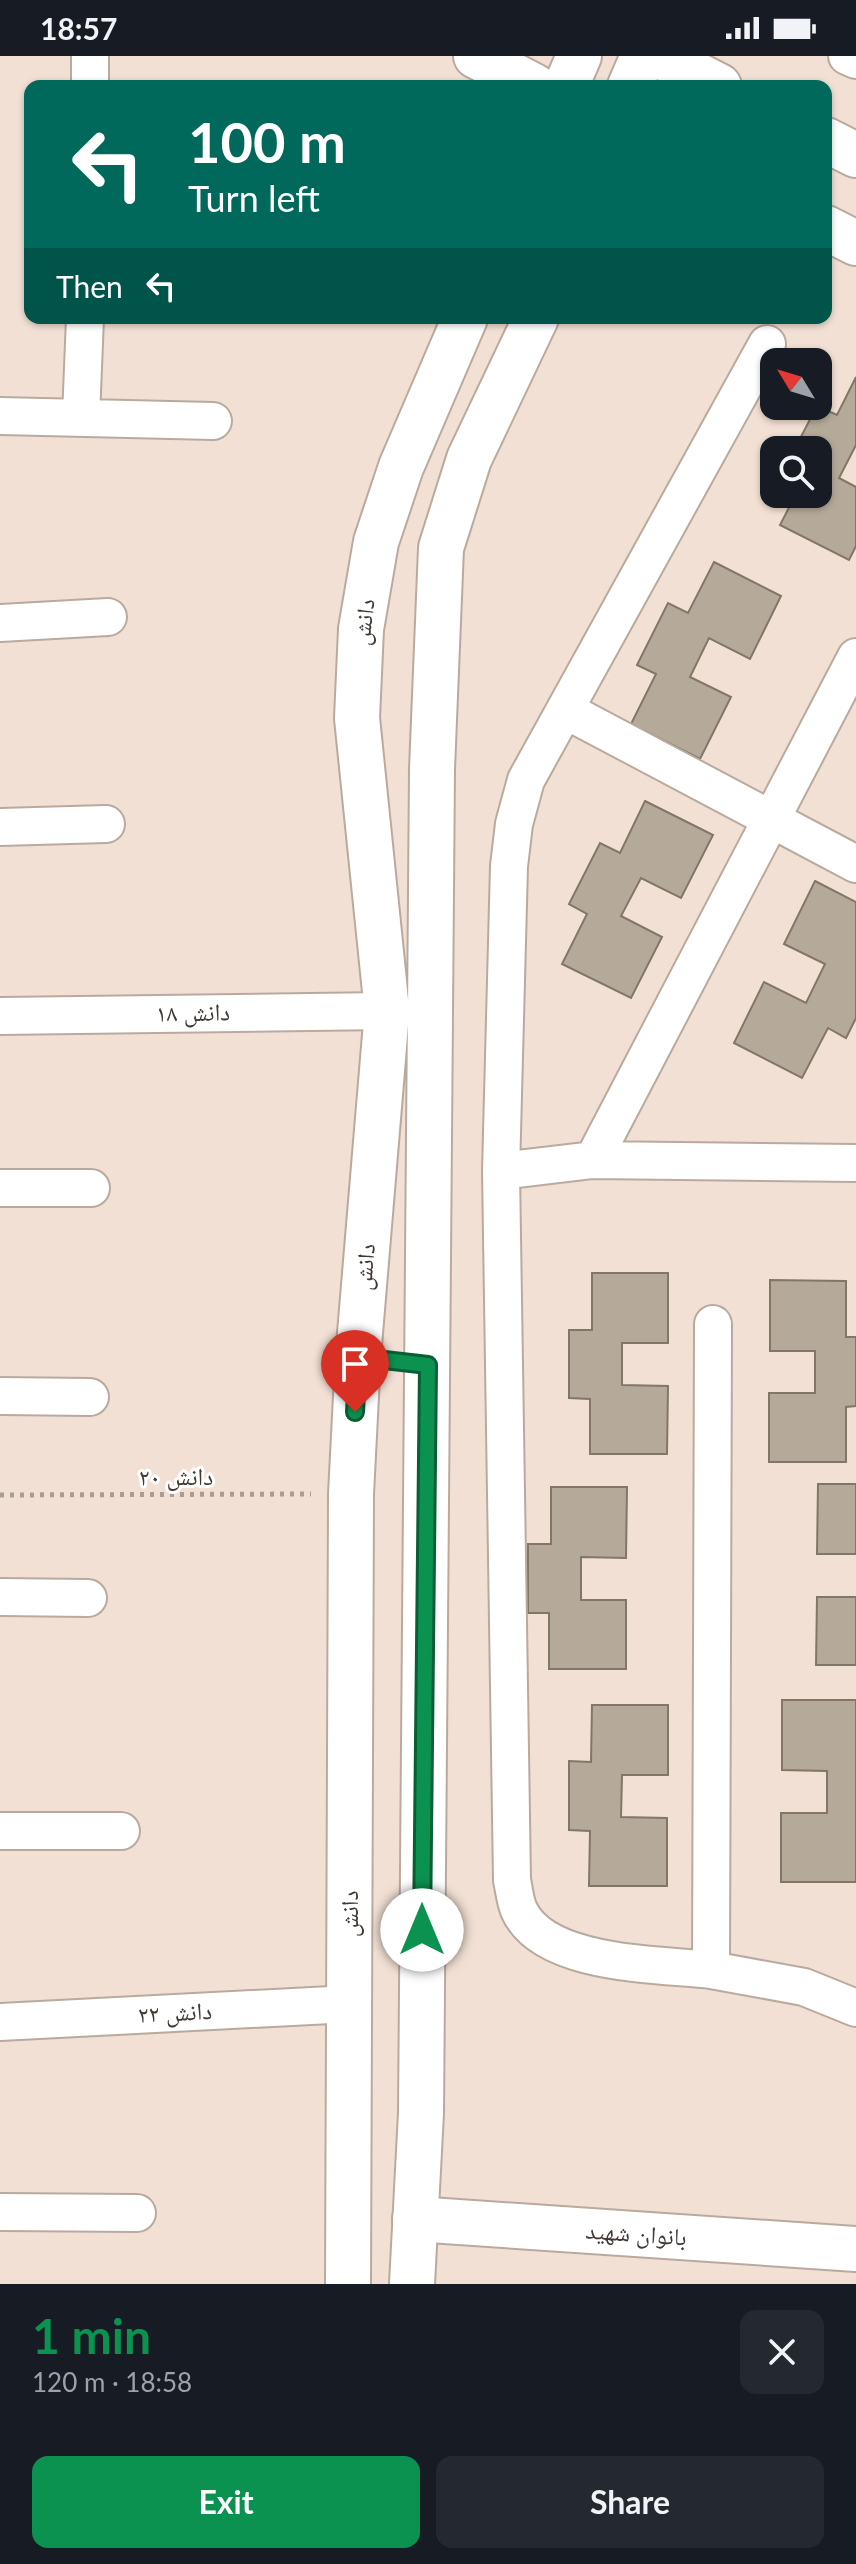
<!DOCTYPE html>
<meta charset="utf-8">
<style>
:root{--surface:#171b24;--page:#242831;--text:#f1f3f6;--muted:#9ea1a6;--accent:#0c9250}
body{margin:0;font-family:Lato,"Noto Naskh Arabic",sans-serif;background:var(--page);color:var(--text);height:100vh;display:flex;flex-direction:column;font-size:30px;white-space:nowrap}
*{box-sizing:border-box;margin:0}
p{font-size:26px;color:var(--muted)}
.icon{flex:none;width:44px;height:44px;fill:none;stroke:currentColor;stroke-width:2;stroke-linecap:round;stroke-linejoin:round}
.map{position:relative;height:2228px;overflow:hidden}
.drawer{display:flex;flex-direction:column;background:var(--surface);flex:1}
.drawer>*{flex:none}
.hud{position:absolute;left:24px;top:24px;width:808px;height:244px;border-radius:16px;box-shadow:0 2px 6px #0004;background:#00695c;color:#fff;overflow:hidden}
.needle{width:52px;rotate:308deg}
.fabs{position:absolute;left:760px;top:292px;display:grid;gap:16px}
.fabs a{display:grid;place-items:center;width:72px;height:72px;border-radius:16px;background:var(--surface);box-shadow:0 2px 6px #0004;font-size:40px}
.pin{position:absolute;display:grid;place-items:center;width:68px;height:68px;color:#fff;margin:-82px -34px;border-radius:50% 50% 50% 0;rotate:-45deg;box-shadow:0 0 8px #0007}
.pin .icon{rotate:45deg}
.me{position:absolute;width:88px;margin:-44px;rotate:0deg;stroke-linejoin:round;filter:drop-shadow(0 0 6px #0008)}
.turn{display:flex;align-items:center;gap:28px;height:168px;padding:0 32px;font-size:36px}
.turn .icon{width:104px;height:104px;stroke-width:2.5}
.turn b{display:block;font-size:56px;line-height:68px}
.then{display:flex;align-items:center;height:76px;padding:0 32px;background:#0003;gap:16px;font-size:30px}
.round{display:grid;place-items:center;flex:none;width:84px;height:84px;border-radius:16px;background:var(--page)}
.summary{display:flex;align-items:center;justify-content:space-between;height:136px;padding:0 32px}
h1{font-size:48px;font-weight:700;line-height:60px;color:var(--accent)}
.button{display:flex;gap:16px;margin-top:auto;padding:16px 32px}
.button a{flex:1;height:92px;border-radius:16px;background:var(--accent);color:#fff;font-size:32px;font-weight:700;line-height:92px;text-align:center}
.button a+a{background:var(--page);color:var(--text)}
.status{display:flex;justify-content:space-between;align-items:center;height:56px;padding:0 40px;background:var(--surface);direction:ltr}
.status svg{height:22px;fill:currentColor}
.map>svg:first-child{display:block}
.building{fill:#b5aa9a;stroke:#817668;stroke-width:2}
.lines{fill:none;stroke-linecap:round;stroke-linejoin:round}
.minor-casing{stroke:#baaa9e;stroke-width:40}
.tertiary-casing{stroke:#baaa9e;stroke-width:48}
.secondary-casing{stroke:#baaa9e;stroke-width:48}
.path{stroke:#a99c93;stroke-width:5;stroke-dasharray:4 6;stroke-linecap:butt}
.minor{stroke:#fff;stroke-width:36}
.tertiary{stroke:#fff;stroke-width:44}
.secondary{stroke:#fff;stroke-width:44}
.route-casing{stroke:#085f34;stroke-width:20}
.route{stroke:#0c9250;stroke-width:14}
.labels{text-anchor:middle;stroke-width:6;stroke-linejoin:round;paint-order:stroke}
.street-label{font-size:24px;fill:#403934;stroke:#fff}
</style>
<div class="status"><b>18:57</b><svg viewBox="0 0 49 12"><path d="M0 12V9h3v3zM5 12V6h3v6zM10 12V3h3v9zM15 12V0h3v12zM26 1h20v11H26zM47 4h2v5h-2z"/></svg></div>
<div class="map">
<svg width="856" height="2228" viewBox="0 0 856 2228">
<rect width="100%" height="100%" fill="#f2e0d4"/>
<!-- building -->
<path class="building" d="M 856,321 L 856,389 L 839,422 L 856,431 L 856,490 L 849,504 L 780,469 L 796,438 L 818,438 L 818,394 L 794,394 L 817,350 L 837,359 Z
M 714,506 L 781,540 L 750,603 L 709,582 L 690,621 L 731,641 L 700,703 L 631,668 L 656,618 L 637,609 L 668,547 L 688,557 Z
M 645,745 L 713,779 L 681,842 L 641,822 L 621,860 L 662,881 L 631,942 L 562,908 L 587,858 L 569,848 L 600,787 L 620,797 Z
M 815,825 L 856,846 L 856,962 L 846,982 L 828,972 L 802,1022 L 734,987 L 764,926 L 806,947 L 825,908 L 784,888 Z
M 592,1217 L 668,1217 L 668,1287 L 622,1287 L 622,1329 L 668,1330 L 667,1398 L 590,1398 L 590,1343 L 569,1342 L 569,1274 L 592,1274 Z
M 770,1224 L 846,1225 L 846,1281 L 856,1281 L 856,1350 L 846,1351 L 846,1406 L 769,1406 L 769,1337 L 815,1337 L 815,1295 L 770,1295 Z
M 818,1428 L 856,1428 L 856,1498 L 817,1498 Z
M 551,1431 L 627,1431 L 626,1502 L 581,1501 L 581,1544 L 626,1544 L 626,1613 L 549,1613 L 549,1557 L 528,1557 L 528,1488 L 551,1488 Z
M 817,1541 L 856,1541 L 856,1609 L 816,1609 Z
M 782,1644 L 856,1644 L 856,1826 L 781,1826 L 781,1757 L 827,1757 L 827,1715 L 782,1714 Z
M 592,1649 L 668,1649 L 668,1719 L 622,1719 L 621,1761 L 667,1762 L 667,1830 L 589,1830 L 590,1775 L 569,1774 L 569,1705 L 591,1706 Z"/>
<g class="lines">
<defs>
<path id="minor" d="M 847,0 L 856,4
M 90,30 L 90,0
M 0,360 L 213,365
M 81,361 L 85,262
M 0,567 L 108,561
M 565,654 L 856,808
M 0,771 L 106,768
M 0,960 L 387,955
M 593,1104 L 856,601
M 501,1115 L 593,1104 L 856,1107
M 0,1132 L 91,1132
M 713,1268 L 711,1914 L 804,1931 L 856,1952
M 0,1340 L 90,1341
M 0,1541 L 88,1542
M 0,1775 L 121,1775
M 711,1914 C 659,1908 544,1910 519,1854 C 515,1845 514,1833 512,1824 L 501,1115 L 509,810 L 514,768 L 526,724 L 767,288
M 0,1966 L 350,1948
M 0,2156 L 137,2157"/>
<path id="tertiary" d="M 415,2163 L 856,2193"/>
<path id="secondary" d="M 476,0 L 534,30
M 660,0 L 719,30
M 566,30 L 579,0
M 630,30 L 643,0
M 826,84 L 856,99
M 826,172 L 856,187
M 348,2228 L 351,1438 L 358,1301 L 387,955 L 357,662 L 361,573 L 376,486 L 401,411 L 465,262
M 412,2228 L 421,2057 L 432,713 L 441,492 L 469,403 L 536,262"/>
</defs>
<!-- minor casing -->
<use href="#minor" class="minor-casing"/>
<!-- tertiary casing -->
<use href="#tertiary" class="tertiary-casing"/>
<!-- secondary casing -->
<use href="#secondary" class="secondary-casing"/>
<!-- path -->
<path class="path" d="M 0,1439 L 311,1438"/>
<!-- minor -->
<use href="#minor" class="minor"/>
<!-- tertiary -->
<use href="#tertiary" class="tertiary"/>
<!-- secondary -->
<use href="#secondary" class="secondary"/>
</g>
<g class="lines">
<defs>
<path id="route" d="M 355,1356 L 358,1301 L 428,1309 L 422,1874"/>
</defs>
<!-- route casing -->
<use href="#route" class="route-casing"/>
<!-- route -->
<use href="#route" class="route"/>
</g>
<g class="labels">
<!-- street labels -->
<g class="street-label">
<text transform="translate(364 566) rotate(-83)" y="8">دانش</text>
<text transform="translate(193 957) rotate(-1)" y="8">دانش ۱۸</text>
<text transform="translate(365 1211) rotate(-85)" y="8">دانش</text>
<text x="176" y="1429">دانش ۲۰</text>
<text transform="translate(350 1858) rotate(-90)" y="8">دانش</text>
<text transform="translate(175 1957) rotate(-3)" y="8">دانش ۲۲</text>
<text transform="translate(636 2178) rotate(4)" y="8">بانوان شهید</text>
</g>
</g>
</svg>
<div class="fabs">
<a><svg class="needle" viewBox="-14 -14 28 28"><path d="M0-13l5 13h-10z" fill="#e53935"/><path d="M0 13l5-13h-10z" fill="#9ea1a6"/></svg></a>
<a><svg class="icon" aria-label="search" viewBox="0 0 24 24"><circle cx="10" cy="10" r="6"/><path d="M15 15l6 6"/></svg></a>
</div>
<div class="pin" style="left:355px;top:1356px;background:#d93025"><svg class="icon" aria-label="arrive" viewBox="0 0 24 24"><path d="M6 21V4h12l-3 4 3 4H6"/></svg></div>
<svg class="me" style="left:422px;top:1874px" viewBox="-20 -20 40 40"><circle r="19" fill="#fff"/><path d="M0-13L10 11 0 6-10 11z" fill="#0c9250"/></svg>
<div class="hud">
<div class="turn"><svg class="icon" aria-label="left" viewBox="0 0 24 24"><path d="M17 20v-9H6M10 6l-5 5 5 5"/></svg><div><b>100 m</b>Turn left</div></div>
<div class="then">Then<svg class="icon" aria-label="left" viewBox="0 0 24 24"><path d="M17 20v-9H6M10 6l-5 5 5 5"/></svg></div>
</div>
</div>
<section class="drawer">
<div class="summary"><div><h1>1 min</h1><p>120 m · 18:58</p></div><a class="round"><svg class="icon" aria-label="close" viewBox="0 0 24 24"><path d="M6 6l12 12M18 6L6 18"/></svg></a></div>
<div class="button"><a>Exit</a><a>Share</a></div>
</section>
